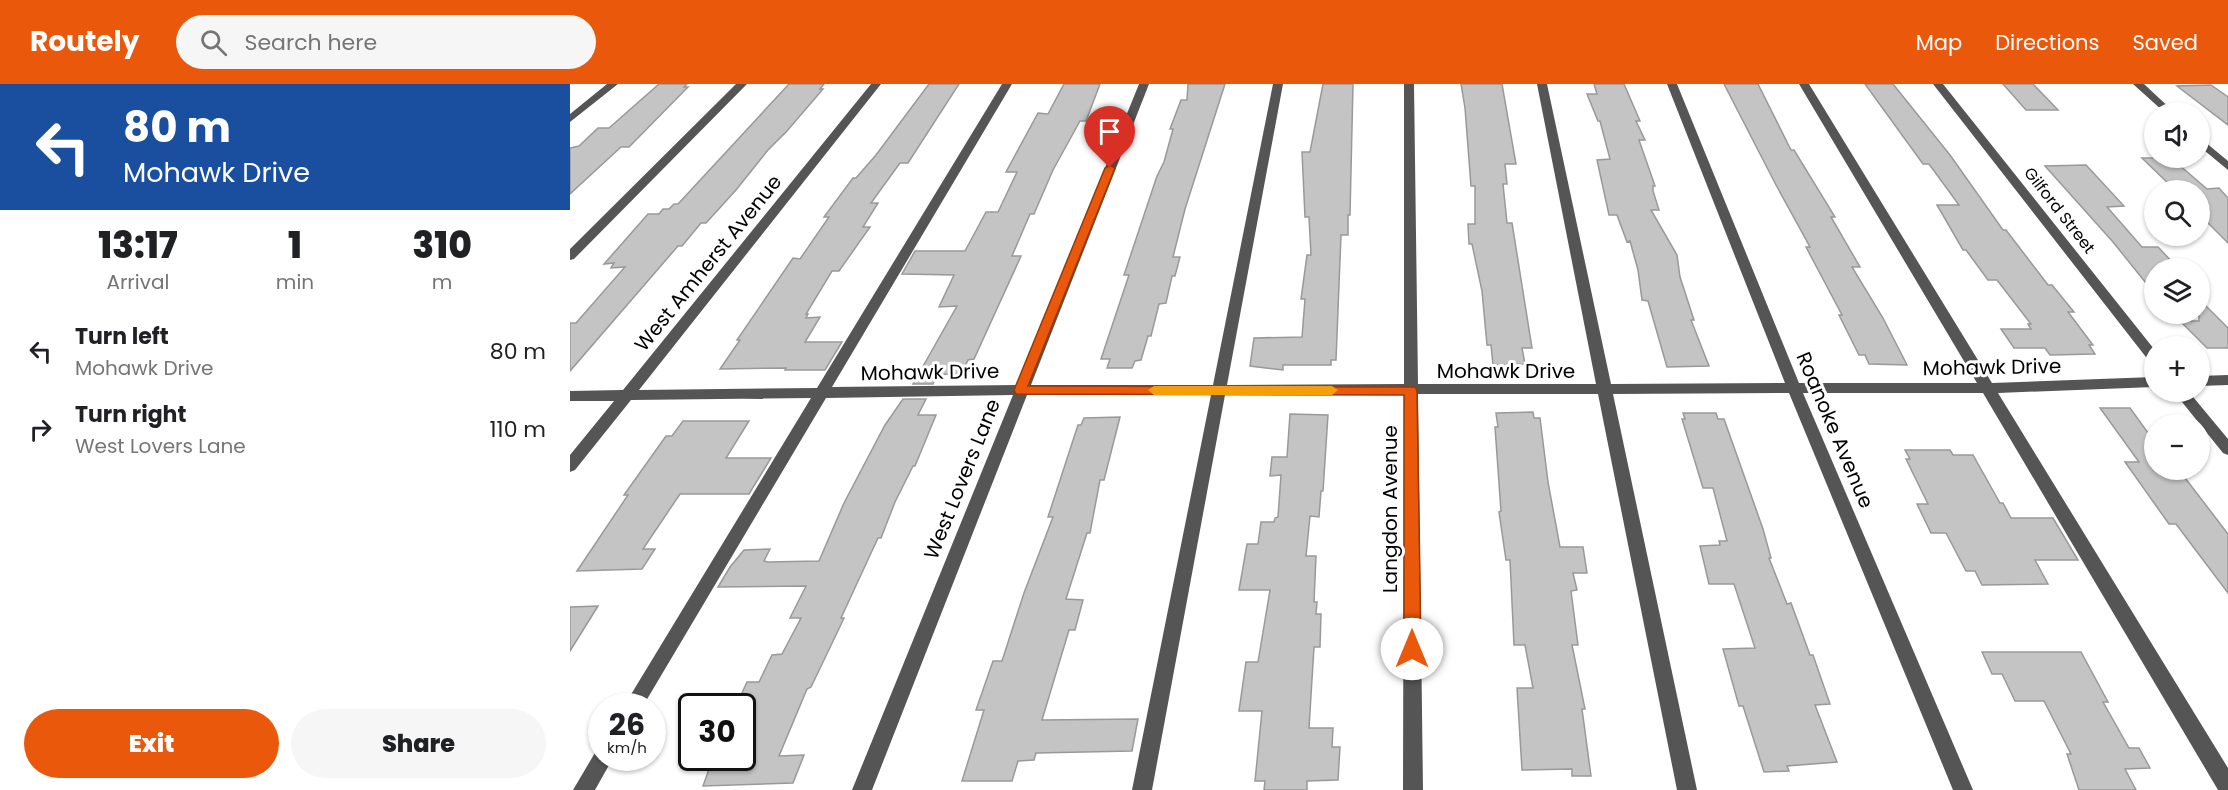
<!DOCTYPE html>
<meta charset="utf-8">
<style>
:root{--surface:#fff;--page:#f6f6f6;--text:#202124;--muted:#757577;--accent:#ea580c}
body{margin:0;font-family:Poppins,sans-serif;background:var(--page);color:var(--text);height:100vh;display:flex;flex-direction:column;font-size:22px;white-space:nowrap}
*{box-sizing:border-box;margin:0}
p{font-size:20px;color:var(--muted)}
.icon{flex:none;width:33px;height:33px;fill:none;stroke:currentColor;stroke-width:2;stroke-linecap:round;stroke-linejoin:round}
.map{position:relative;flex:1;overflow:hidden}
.side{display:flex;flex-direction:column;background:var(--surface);width:570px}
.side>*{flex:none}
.guide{background:#1a4fa0;color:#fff;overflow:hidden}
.fabs{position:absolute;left:1574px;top:18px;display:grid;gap:12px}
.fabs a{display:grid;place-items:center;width:66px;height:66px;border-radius:50%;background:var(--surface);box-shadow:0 2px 4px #0004;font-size:30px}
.speed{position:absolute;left:18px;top:609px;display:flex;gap:12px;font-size:30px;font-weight:700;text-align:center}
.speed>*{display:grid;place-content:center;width:78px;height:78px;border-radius:50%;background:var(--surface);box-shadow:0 2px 4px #0004;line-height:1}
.speed small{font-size:15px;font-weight:400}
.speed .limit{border:3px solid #111;border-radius:9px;background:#fff;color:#111}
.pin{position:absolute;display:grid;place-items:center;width:51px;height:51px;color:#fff;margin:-62px -26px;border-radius:50% 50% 50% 0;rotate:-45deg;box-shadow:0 0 6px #0007}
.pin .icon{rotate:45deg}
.me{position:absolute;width:66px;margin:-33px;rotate:0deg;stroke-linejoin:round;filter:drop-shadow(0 0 4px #0008)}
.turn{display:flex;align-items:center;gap:21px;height:126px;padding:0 24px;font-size:27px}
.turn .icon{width:78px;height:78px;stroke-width:2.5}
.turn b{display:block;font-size:42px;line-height:51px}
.eta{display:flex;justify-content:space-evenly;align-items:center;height:102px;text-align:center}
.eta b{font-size:36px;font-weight:800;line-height:42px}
.button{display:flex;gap:12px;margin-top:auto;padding:12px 24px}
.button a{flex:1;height:69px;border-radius:36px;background:var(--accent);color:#fff;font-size:24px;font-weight:800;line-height:69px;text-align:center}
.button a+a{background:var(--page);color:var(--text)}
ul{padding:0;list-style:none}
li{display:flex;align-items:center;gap:18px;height:78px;padding:0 24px}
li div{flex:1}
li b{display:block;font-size:22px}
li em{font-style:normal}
header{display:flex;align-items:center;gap:36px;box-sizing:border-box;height:84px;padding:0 30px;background:var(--accent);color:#fff}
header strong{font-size:28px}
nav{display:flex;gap:33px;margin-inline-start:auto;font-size:21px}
.search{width:420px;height:54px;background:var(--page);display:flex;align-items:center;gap:15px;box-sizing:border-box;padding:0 21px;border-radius:33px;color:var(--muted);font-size:22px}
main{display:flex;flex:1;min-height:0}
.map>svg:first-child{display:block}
.building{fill:#c4c4c4;stroke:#999;stroke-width:1.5}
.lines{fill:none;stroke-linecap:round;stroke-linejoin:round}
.minor{fill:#555;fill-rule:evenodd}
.route{fill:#ea580c;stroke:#983908;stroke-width:1.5}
.slow{fill:#f59e0b}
.labels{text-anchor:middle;stroke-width:6;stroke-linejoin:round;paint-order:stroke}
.far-street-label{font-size:16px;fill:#000;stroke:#fff}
.street-label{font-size:20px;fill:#000;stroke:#fff}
</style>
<header>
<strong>Routely</strong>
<div class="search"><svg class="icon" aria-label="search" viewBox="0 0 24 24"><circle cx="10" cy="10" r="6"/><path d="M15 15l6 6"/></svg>Search here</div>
<nav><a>Map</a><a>Directions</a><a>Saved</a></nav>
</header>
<main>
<section class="side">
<div class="guide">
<div class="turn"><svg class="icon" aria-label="left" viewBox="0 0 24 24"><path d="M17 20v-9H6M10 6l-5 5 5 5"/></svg><div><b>80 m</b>Mohawk Drive</div></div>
</div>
<div class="eta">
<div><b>13:17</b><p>Arrival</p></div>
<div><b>1</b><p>min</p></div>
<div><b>310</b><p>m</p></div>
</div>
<ul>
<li><svg class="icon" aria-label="left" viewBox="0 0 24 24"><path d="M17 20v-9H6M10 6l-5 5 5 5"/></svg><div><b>Turn left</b><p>Mohawk Drive</p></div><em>80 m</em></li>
<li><svg class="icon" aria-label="right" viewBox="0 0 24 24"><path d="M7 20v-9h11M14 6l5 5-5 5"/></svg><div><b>Turn right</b><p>West Lovers Lane</p></div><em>110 m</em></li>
</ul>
<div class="button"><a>Exit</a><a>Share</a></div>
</section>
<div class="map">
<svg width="1658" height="706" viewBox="0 0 1658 706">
<rect width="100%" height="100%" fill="#fff"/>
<!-- building -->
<path class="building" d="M 89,0 L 117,0 L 114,3 L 118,3 L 59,63 L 51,63 L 0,110 L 0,64 L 9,62 L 28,44 L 39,44 Z
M 219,0 L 254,0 L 250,5 L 253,5 L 217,47 L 198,66 L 166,106 L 136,139 L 131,139 L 112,162 L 108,162 L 0,287 L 0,239 L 6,239 L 55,183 L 41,184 L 44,179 L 34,180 L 78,130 L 89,130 L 93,125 L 99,125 L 104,120 L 108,120 Z
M 359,0 L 389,0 L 338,79 L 330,79 L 301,119 L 308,119 L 293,143 L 300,143 L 269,187 L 262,187 L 236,230 L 238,230 L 236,234 L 250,233 L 235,258 L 272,258 L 255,286 L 215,286 L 216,284 L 150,285 L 170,256 L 167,256 L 223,174 L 230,175 L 259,133 L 254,133 L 283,94 L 286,94 L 306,71 Z
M 494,0 L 530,0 L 516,37 L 510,37 L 483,86 L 464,130 L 460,130 L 442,172 L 451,172 L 404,275 L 398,276 L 392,289 L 367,291 L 363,300 L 343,300 L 387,222 L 369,223 L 384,191 L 332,190 L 345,167 L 395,167 L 416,128 L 428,128 L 447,88 L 436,88 L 468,29 L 478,30 Z
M 618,0 L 655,0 L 615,125 L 603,173 L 610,173 L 605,192 L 602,192 L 596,219 L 589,220 L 581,252 L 578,252 L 571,276 L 565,277 L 562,284 L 537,284 L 540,275 L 531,275 L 559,191 L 554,191 L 587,92 L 594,78 L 603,45 L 600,45 L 611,16 L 617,16 Z
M 753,0 L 783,0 L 780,131 L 778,131 L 778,151 L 771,151 L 766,276 L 761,276 L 761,281 L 713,281 L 713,286 L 680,282 L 684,254 L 732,253 L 735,215 L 731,215 L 737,171 L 741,171 L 739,133 L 735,133 L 732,68 L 740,68 Z
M 891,0 L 932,0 L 946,80 L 935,80 L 937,100 L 933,100 L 937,139 L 942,139 L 962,264 L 952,264 L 955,280 L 923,281 L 921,261 L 917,261 L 912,207 L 902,160 L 899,160 L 898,140 L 905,140 L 905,102 L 901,102 L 895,24 Z
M 1024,0 L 1054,0 L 1070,37 L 1066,37 L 1075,56 L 1069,56 L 1085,102 L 1083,102 L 1083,107 L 1089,126 L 1081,126 L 1107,171 L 1110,193 L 1124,236 L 1121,236 L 1139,282 L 1097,283 L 1078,217 L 1072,216 L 1068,186 L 1060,157 L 1057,158 L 1047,131 L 1039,131 L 1027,76 L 1040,75 L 1030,37 L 1028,37 L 1017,10 L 1027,10 Z
M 1154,0 L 1188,0 L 1221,66 L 1224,66 L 1265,133 L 1261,133 L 1290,183 L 1282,183 L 1313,234 L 1337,281 L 1299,280 L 1295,271 L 1289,271 L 1269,231 L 1272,231 L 1236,163 L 1240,163 L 1206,101 Z
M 1295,0 L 1323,0 L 1380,71 L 1433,146 L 1436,146 L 1478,201 L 1482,201 L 1504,228 L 1498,228 L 1523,261 L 1519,261 L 1525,270 L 1480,271 L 1475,264 L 1444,264 L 1431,245 L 1461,245 L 1458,240 L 1461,240 L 1427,196 L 1418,196 L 1396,166 L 1393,166 L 1367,121 L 1389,121 L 1359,80 L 1353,80 Z
M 1433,0 L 1463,0 L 1488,26 L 1456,26 Z
M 1641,1 L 1658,13 L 1658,41 L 1607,2 Z
M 1572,74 L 1601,74 L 1637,105 L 1649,104 L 1658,114 L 1658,159 L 1629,130 L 1629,106 L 1605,106 Z
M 1516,81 L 1554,122 L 1537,123 L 1572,163 L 1588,163 L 1608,184 L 1584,184 L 1584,209 L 1543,158 L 1475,82 Z
M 1629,215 L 1658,244 L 1658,264 L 1637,264 L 1610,237 L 1629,237 Z
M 333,315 L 356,315 L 348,331 L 366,331 L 345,382 L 343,382 L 325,418 L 311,454 L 308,454 L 271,534 L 274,534 L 266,551 L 241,603 L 237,605 L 209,672 L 234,671 L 223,699 L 133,702 L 143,674 L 172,674 L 172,622 L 166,622 L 177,598 L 189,598 L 202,571 L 212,570 L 231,534 L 220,534 L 236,502 L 148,503 L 160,483 L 174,466 L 200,465 L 194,477 L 198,478 L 249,477 L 274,419 L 315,341 Z
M 1530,324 L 1560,324 L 1584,357 L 1584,386 L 1609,386 L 1658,450 L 1658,509 L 1606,440 L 1599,440 L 1555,378 L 1569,378 Z
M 963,328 L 964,334 L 970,334 L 978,398 L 990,463 L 1013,463 L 1017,489 L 1003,489 L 1007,506 L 1001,507 L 1008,561 L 1002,561 L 1015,625 L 1012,625 L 1021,692 L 1002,692 L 1002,685 L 952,686 L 947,604 L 963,604 L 955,561 L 944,561 L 940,476 L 936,476 L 929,428 L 931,427 L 925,343 L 928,343 L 926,329 Z
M 1113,329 L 1146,329 L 1148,335 L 1154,335 L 1193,445 L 1201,474 L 1199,474 L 1217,520 L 1221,519 L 1240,571 L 1243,571 L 1260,620 L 1245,621 L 1267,678 L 1217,682 L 1219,687 L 1194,688 L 1173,622 L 1169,622 L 1153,565 L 1185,564 L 1164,500 L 1139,500 L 1130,462 L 1150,461 L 1149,457 L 1157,457 L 1143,404 L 1133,404 L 1112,335 L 1115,335 Z
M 720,330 L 758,331 L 753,407 L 751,407 L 749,433 L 740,432 L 736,472 L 746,472 L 744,518 L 747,518 L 746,530 L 751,530 L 750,563 L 744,563 L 739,644 L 763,644 L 762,663 L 770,663 L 768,696 L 737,697 L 737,706 L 694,706 L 695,697 L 685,697 L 692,627 L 669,627 L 676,578 L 688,578 L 700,506 L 669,506 L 677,460 L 688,460 L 691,438 L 704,438 L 705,434 L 708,433 L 711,391 L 700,392 L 702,373 L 717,373 Z
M 550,333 L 534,396 L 530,396 L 520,449 L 517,449 L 496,515 L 513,516 L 505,546 L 499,546 L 472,636 L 568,635 L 562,667 L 466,669 L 464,676 L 448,677 L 442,697 L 392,697 L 414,626 L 406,626 L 423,577 L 432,577 L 454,509 L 483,433 L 478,433 L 508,341 L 511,341 L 514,334 Z
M 113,337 L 179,337 L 156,374 L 201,374 L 179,410 L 110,410 L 73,465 L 85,465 L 72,485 L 7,487 L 58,411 L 54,411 L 96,352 L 102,352 Z
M 1335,366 L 1380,366 L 1383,371 L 1403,371 L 1430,419 L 1433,419 L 1441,434 L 1483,434 L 1508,476 L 1465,476 L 1478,500 L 1412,501 L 1405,487 L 1396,487 L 1376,449 L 1361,449 L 1347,420 L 1358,420 L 1336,375 L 1340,375 Z
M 28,522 L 0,567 L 0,523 Z
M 1412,568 L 1511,568 L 1538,618 L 1533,618 L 1559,664 L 1569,664 L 1580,684 L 1555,685 L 1566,706 L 1509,706 L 1497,670 L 1501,670 L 1474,617 L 1445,617 L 1432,590 L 1422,590 Z"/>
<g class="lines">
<!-- minor -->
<path class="minor" d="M 37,0 L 48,0 L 0,38 L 0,30 Z
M 166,0 L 177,0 L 4,175 L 0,176 L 0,165 Z
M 301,0 L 311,0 L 69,306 L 247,304 L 432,0 L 442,0 L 262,303 L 447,301 L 569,0 L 579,0 L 461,301 L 643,301 L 703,0 L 713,0 L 657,301 L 834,300 L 834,0 L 844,0 L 848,300 L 1026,300 L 967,0 L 977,0 L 1041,300 L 1215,299 L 1097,0 L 1107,0 L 1229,299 L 1407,299 L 1229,0 L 1239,0 L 1422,299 L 1584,293 L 1584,303 L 1428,309 L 1658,684 L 1658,706 L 1648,706 L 1413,309 L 1233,309 L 1403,706 L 1383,706 L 1219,309 L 1043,310 L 1127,706 L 1107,706 L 1028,310 L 848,310 L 853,706 L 833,706 L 834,310 L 655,311 L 582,706 L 562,706 L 641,311 L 457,311 L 302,706 L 282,706 L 443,311 L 256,314 L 73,622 L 54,622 L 241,314 L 61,316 L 5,386 L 0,388 L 0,371 L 44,317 L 0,317 L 0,307 L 53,306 Z
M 1363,0 L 1373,0 L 1584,265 L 1584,279 L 1579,277 Z
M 1563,0 L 1574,0 L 1604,28 L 1594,28 Z
M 1629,53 L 1658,77 L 1658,86 L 1629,62 Z
M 1658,291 L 1658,301 L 1629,302 L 1629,292 Z
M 1604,308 L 1619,308 L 1658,355 L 1658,371 L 1653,369 Z
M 32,665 L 32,674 L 43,674 L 25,706 L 3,706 L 26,667 Z"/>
</g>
<!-- route -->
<path class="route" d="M 540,81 L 545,84 L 458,302 L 845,303 L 847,307 L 851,565 L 848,570 L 842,572 L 836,570 L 834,565 L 834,311 L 446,310 L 444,306 L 535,84 Z"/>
<!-- slow -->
<path class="slow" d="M 584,302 L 762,302 L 768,306 L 762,311 L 584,311 L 578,306 Z"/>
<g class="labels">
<!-- far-street labels -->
<g class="far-street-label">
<text transform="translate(1490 126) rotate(52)" y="6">Gilford Street</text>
</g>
<!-- street labels -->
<g class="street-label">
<text transform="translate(138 179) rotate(-51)" y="7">West Amherst Avenue</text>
<text transform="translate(1422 283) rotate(-1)" y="7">Mohawk Drive</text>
<text x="936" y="294">Mohawk Drive</text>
<text transform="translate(360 288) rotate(-1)" y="7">Mohawk Drive</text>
<text transform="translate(1265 346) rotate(67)" y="7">Roanoke Avenue</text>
<text transform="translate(392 395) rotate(-68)" y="7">West Lovers Lane</text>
<text transform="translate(820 425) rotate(-90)" y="7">Langdon Avenue</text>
</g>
</g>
</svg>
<div class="fabs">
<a><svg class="icon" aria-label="sound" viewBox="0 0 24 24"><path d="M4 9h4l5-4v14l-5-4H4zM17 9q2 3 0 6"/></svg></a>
<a><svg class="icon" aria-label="search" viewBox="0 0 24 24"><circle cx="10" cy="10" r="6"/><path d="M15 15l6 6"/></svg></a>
<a><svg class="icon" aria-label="layers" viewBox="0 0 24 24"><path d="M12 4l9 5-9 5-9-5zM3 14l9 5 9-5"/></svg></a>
<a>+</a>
<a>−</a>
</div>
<div class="speed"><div>26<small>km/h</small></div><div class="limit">30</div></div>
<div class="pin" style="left:540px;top:84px;background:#d93025"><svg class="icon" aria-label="arrive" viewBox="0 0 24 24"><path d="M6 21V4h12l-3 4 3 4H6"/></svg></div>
<svg class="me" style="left:842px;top:565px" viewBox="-20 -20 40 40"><circle r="19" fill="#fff"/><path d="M0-13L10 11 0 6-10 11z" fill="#ea580c"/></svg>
</div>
</main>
